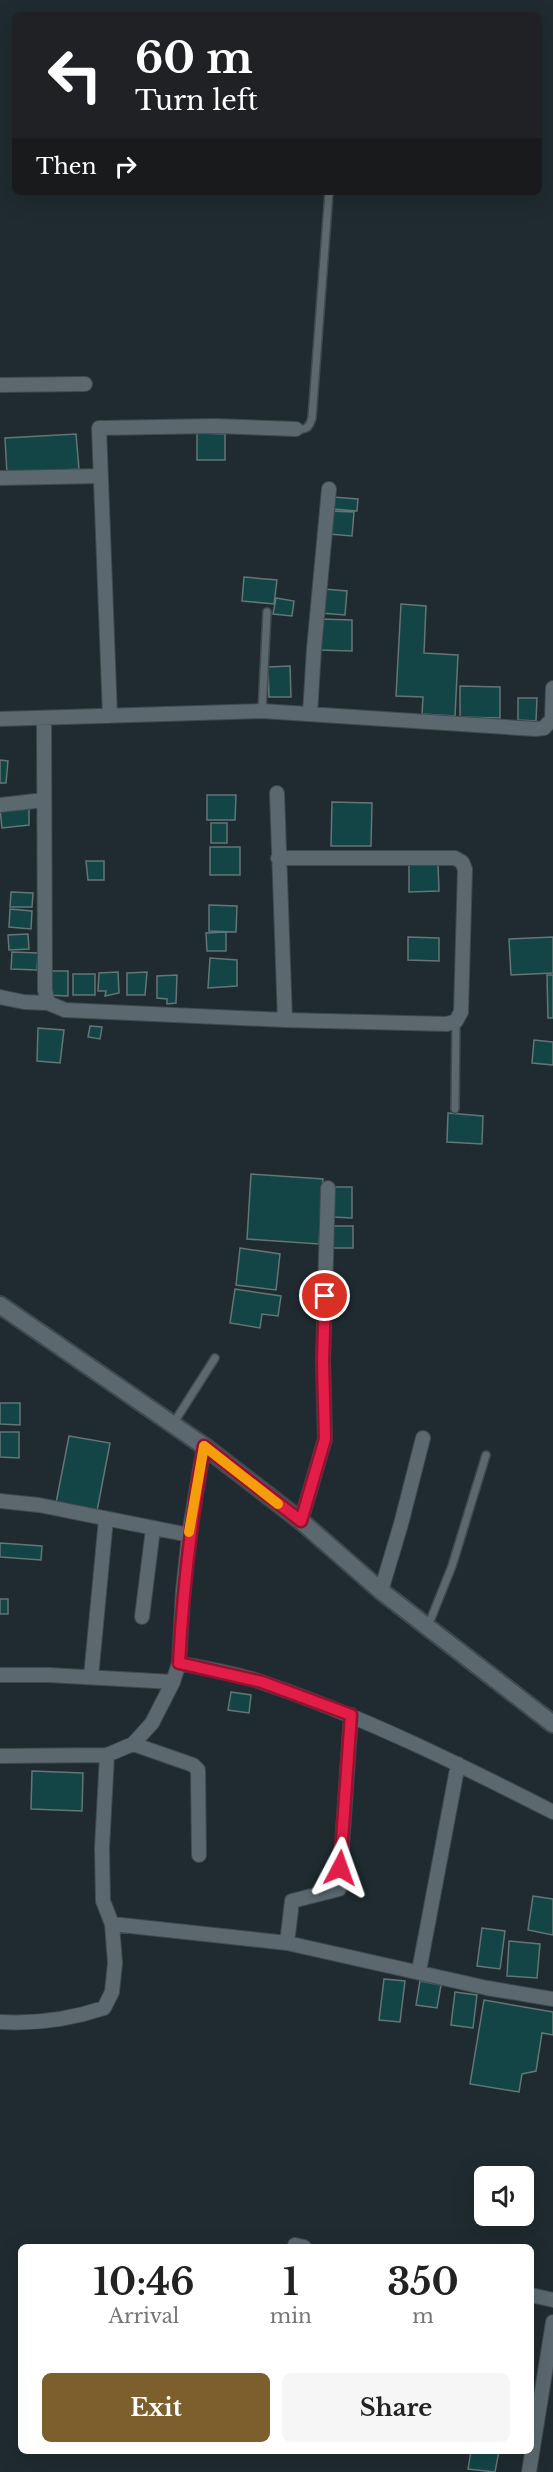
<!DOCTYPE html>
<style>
:root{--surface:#fff;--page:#f6f6f6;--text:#222;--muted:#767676;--accent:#7c5f2c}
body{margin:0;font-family:"Libre Baskerville",serif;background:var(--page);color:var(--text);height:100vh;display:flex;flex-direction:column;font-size:22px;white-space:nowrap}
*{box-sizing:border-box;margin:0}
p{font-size:20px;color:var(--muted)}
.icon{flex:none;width:33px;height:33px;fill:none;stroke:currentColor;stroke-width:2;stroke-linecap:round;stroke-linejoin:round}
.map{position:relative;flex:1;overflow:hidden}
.side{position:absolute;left:18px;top:2244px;width:516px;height:210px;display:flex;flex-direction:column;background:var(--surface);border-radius:9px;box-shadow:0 6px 24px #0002}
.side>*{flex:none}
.top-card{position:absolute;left:12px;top:12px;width:530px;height:183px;border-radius:9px;box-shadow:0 6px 24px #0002;background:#202124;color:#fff;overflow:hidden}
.controls{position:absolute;left:474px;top:2166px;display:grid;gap:12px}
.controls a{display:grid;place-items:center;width:60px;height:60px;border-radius:9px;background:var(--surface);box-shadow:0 6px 24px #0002;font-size:30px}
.pin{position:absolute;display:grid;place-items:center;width:51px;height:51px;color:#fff;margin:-26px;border:3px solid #fff;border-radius:50%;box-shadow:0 2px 6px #0007}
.me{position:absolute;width:66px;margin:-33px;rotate:4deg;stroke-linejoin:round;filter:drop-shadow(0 0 4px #0008)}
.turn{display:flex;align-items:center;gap:21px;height:126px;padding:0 24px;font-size:27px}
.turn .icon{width:78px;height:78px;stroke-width:2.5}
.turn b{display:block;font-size:42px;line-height:51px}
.then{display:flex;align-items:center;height:57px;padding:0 24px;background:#0003;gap:12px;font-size:22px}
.eta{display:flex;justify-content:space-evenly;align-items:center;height:102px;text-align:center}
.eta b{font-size:36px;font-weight:700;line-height:42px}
.action{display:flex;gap:12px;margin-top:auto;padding:12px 24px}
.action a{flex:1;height:69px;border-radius:9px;background:var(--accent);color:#fff;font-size:24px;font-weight:700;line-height:69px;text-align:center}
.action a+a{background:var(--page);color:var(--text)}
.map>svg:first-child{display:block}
.building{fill:#134547;stroke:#647575;stroke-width:1.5}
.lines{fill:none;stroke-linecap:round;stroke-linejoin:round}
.service-casing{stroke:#3f4a4e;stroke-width:10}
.minor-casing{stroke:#3f4a4e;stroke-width:16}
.secondary-casing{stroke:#3f4a4e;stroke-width:20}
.service{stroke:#5b686f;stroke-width:7}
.minor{stroke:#5b686f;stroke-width:14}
.secondary{stroke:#5b686f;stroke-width:16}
.route-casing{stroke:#92132f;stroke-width:15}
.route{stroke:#e11d48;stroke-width:10}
.slow{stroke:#f59e0b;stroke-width:10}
</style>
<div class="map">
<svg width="553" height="2472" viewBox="0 0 553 2472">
<rect width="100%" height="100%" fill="#1f2b30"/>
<!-- building -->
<path class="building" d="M 197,433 L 225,434 L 225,460 L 197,460 Z
M 76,434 L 79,469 L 7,474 L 5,438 Z
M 333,497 L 358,499 L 357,511 L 332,509 Z
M 330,511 L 354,512 L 352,536 L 329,534 Z
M 244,577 L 277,580 L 274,604 L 242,601 Z
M 324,589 L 347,591 L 345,615 L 321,613 Z
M 276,598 L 294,601 L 292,616 L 273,614 Z
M 401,604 L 426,606 L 424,653 L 458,655 L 455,716 L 422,714 L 423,697 L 396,696 Z
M 320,619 L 352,620 L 352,651 L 319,650 Z
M 290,666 L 291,697 L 269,697 L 268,667 Z
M 460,686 L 500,687 L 500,718 L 460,717 Z
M 518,698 L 537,698 L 536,721 L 518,720 Z
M 0,760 L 8,761 L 6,783 L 0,783 Z
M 207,795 L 236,795 L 235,820 L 207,820 Z
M 332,802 L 372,803 L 371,846 L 331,846 Z
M 29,806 L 29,825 L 2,828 L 0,810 Z
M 211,823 L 227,823 L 227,843 L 211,843 Z
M 210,847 L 240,847 L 240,875 L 210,875 Z
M 86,861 L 104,861 L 104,880 L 88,880 Z
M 438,864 L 439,891 L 409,892 L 409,865 Z
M 11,892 L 33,893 L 32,907 L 10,907 Z
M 209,905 L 237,906 L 236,932 L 209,931 Z
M 10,909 L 32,911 L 31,929 L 9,927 Z
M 226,932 L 226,951 L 207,951 L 206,933 Z
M 28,934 L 29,949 L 9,950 L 8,935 Z
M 408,937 L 439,938 L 439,961 L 408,960 Z
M 553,937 L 553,973 L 511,975 L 509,939 Z
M 12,952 L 38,953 L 37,970 L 11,969 Z
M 210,958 L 237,960 L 237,986 L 208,988 Z
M 48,971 L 68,971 L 68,996 L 47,995 Z
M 118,972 L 119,993 L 105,996 L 106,991 L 98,991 L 99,973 Z
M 147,972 L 145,995 L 127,995 L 127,973 Z
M 73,974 L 95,974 L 95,995 L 73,995 Z
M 177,975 L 176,1003 L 167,1004 L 167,999 L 157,998 L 157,976 Z
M 547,975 L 553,975 L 553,1018 L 548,1018 Z
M 90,1026 L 102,1027 L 100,1039 L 88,1037 Z
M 38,1028 L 64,1030 L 60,1063 L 37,1061 Z
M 534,1040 L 553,1042 L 553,1065 L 532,1063 Z
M 448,1113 L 483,1116 L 482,1144 L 447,1142 Z
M 251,1174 L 323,1179 L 319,1244 L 247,1239 Z
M 334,1187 L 352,1187 L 352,1218 L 333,1217 Z
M 331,1226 L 353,1226 L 353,1248 L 330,1248 Z
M 240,1248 L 280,1254 L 276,1290 L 236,1285 Z
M 235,1289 L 281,1296 L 278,1316 L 262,1314 L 260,1328 L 230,1323 Z
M 0,1403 L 20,1403 L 20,1425 L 0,1424 Z
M 0,1432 L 19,1432 L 19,1458 L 0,1457 Z
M 69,1436 L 110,1443 L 97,1511 L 56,1503 Z
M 0,1543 L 42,1546 L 41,1560 L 0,1557 Z
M 0,1599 L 8,1599 L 8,1614 L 0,1614 Z
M 231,1692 L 251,1695 L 249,1713 L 228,1710 Z
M 32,1771 L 83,1773 L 82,1811 L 31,1809 Z
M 533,1896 L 553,1899 L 553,1935 L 528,1930 Z
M 482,1928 L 505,1931 L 500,1969 L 477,1966 Z
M 509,1941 L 540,1944 L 537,1978 L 507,1976 Z
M 384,1979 L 405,1981 L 400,2022 L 379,2020 Z
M 420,1981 L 441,1985 L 437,2008 L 416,2005 Z
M 455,1992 L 477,1995 L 473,2028 L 451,2025 Z
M 484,2000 L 553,2012 L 553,2035 L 542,2033 L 536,2071 L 522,2074 L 519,2092 L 470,2084 Z
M 471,2451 L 499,2451 L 495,2472 L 468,2469 Z"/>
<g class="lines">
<defs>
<path id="service" d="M 296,429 C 306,430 309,428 312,418 L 329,192
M 262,711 L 267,612
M 455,1109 L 456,1021
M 173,1424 L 215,1358
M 428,1626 L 452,1566 L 486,1455"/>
<path id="minor" d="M 0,385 L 85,384
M 0,478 L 101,476
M 310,714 L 314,649 L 329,489
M 110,716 L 99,428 L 216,426 L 296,429
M 44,718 L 45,990 L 48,1003 L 65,1010 L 285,1020 L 447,1024 L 456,1021 L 461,1012 L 465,869 L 462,862 L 455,858 L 278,858
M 0,719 L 262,711 L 536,729 L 544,728 L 552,719 L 553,688
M 277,793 L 285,1020
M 0,805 L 44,800
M 0,997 L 24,1002 L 48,1003
M 0,1501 L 39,1505 L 189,1535
M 301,1521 L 325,1439 L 323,1361 L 328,1188
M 381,1591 L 401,1524 L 423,1438
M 142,1617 L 153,1529
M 179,1663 C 207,1669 237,1673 264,1683 C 364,1717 459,1764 553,1812
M 0,1675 L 49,1675 L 173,1682
M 91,1677 L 106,1519
M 133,1744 L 193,1765 L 198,1770 L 199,1855
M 0,1756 L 107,1755 L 133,1744 L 152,1723 L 173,1682 L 179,1663 L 183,1591 L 189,1535 L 204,1446
M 112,1924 L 287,1943 L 487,1988 L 553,1999
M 287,1943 L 292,1901 L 339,1889 L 351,1715
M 419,1971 L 458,1764
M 0,2022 C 35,2024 71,2019 104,2008 L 112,1992 L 115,1963 L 112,1924 L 103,1901 L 102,1848 L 107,1755
M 295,2245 L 304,2247
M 531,2295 L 553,2300
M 529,2472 L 553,2322"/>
<path id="secondary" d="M 0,1305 L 204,1446 L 301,1521 L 381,1591 L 553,1724"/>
</defs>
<!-- service casing -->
<use href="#service" class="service-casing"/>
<!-- minor casing -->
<use href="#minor" class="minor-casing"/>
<!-- secondary casing -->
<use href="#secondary" class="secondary-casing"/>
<!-- service -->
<use href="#service" class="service"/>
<!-- minor -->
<use href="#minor" class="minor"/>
<!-- secondary -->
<use href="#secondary" class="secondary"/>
</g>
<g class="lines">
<defs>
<path id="route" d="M 325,1296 L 323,1361 L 325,1439 L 301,1521 L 204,1446 C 191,1521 183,1587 179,1663 L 262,1682 L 351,1715 L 340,1868"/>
</defs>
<!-- route casing -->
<use href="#route" class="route-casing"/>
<!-- route -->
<use href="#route" class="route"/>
<!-- slow -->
<path class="slow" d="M 189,1532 L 204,1446 L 278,1504"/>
</g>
</svg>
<div class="controls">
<a><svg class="icon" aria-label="sound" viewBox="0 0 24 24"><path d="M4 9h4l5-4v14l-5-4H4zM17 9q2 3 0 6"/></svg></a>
</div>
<div class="pin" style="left:325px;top:1296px;background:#d93025"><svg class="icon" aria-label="arrive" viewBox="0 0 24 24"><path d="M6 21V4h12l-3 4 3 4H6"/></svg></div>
<svg class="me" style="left:340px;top:1868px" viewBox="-20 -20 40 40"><path d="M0-17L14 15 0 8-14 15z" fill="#e11d48" stroke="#fff" stroke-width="4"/></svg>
<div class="top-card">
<div class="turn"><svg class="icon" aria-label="left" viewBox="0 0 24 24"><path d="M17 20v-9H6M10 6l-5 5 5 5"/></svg><div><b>60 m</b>Turn left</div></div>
<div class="then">Then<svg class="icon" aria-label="right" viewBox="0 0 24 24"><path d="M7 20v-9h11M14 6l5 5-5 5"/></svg></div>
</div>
<section class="side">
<div class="eta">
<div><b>10:46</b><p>Arrival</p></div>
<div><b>1</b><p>min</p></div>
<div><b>350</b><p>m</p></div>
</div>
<div class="action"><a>Exit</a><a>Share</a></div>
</section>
</div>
